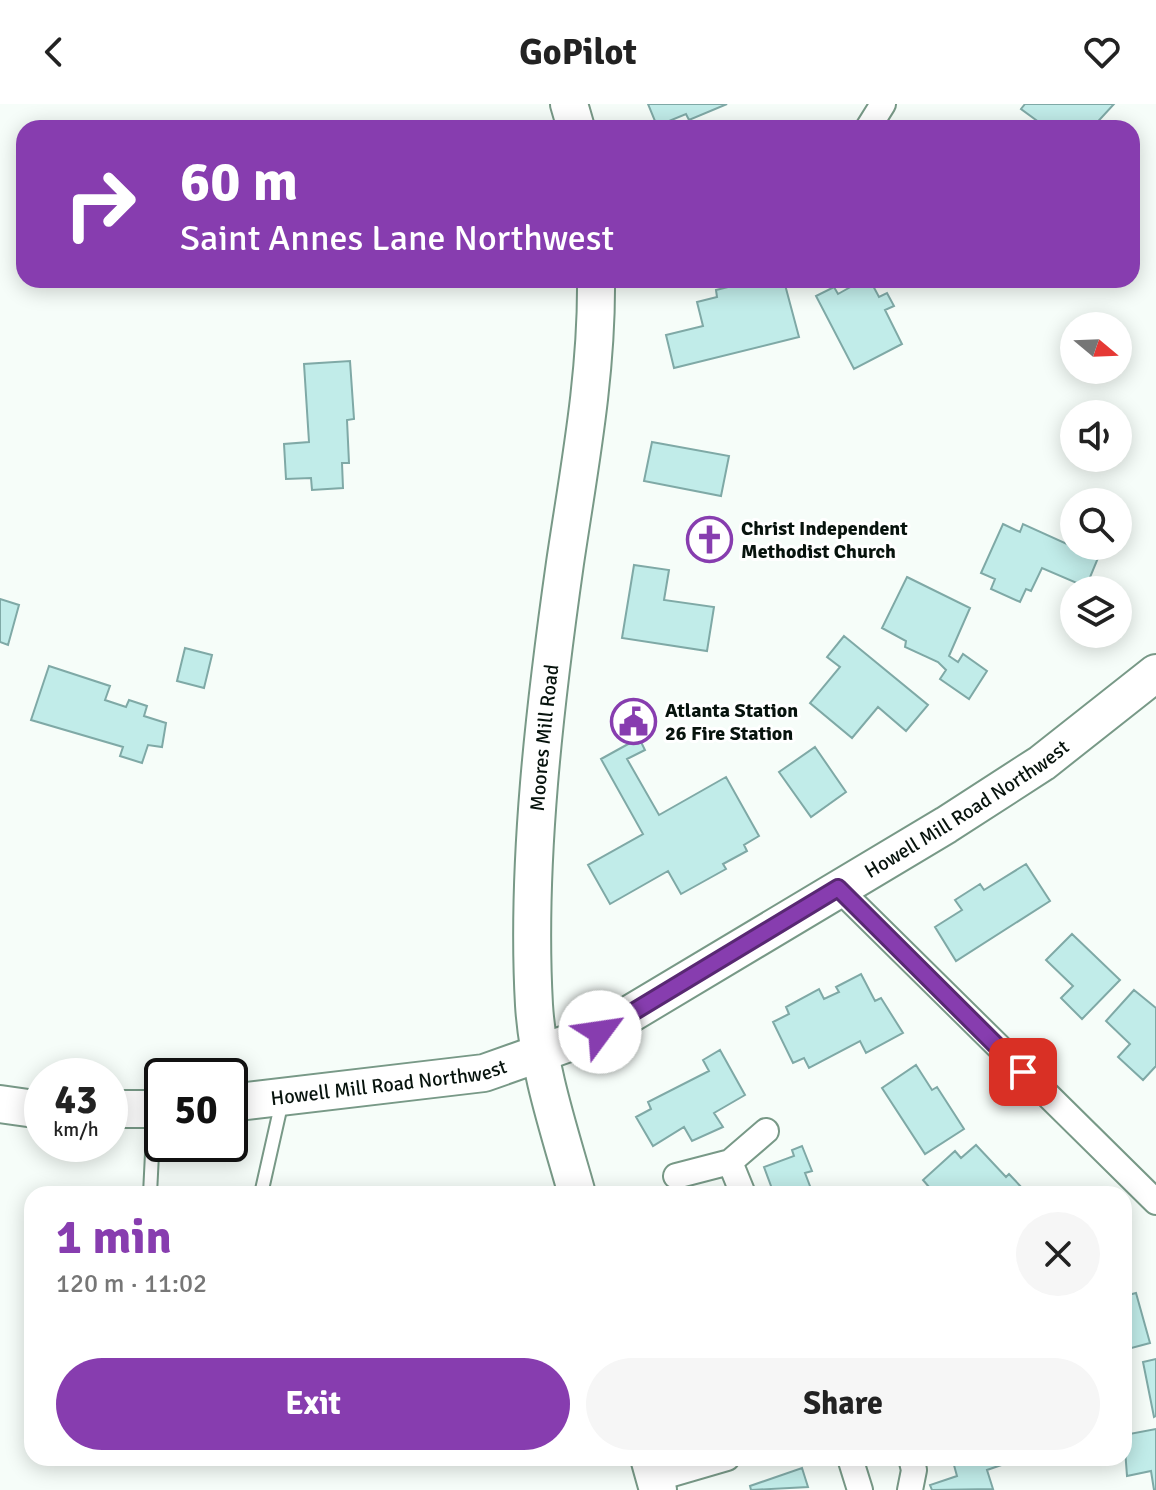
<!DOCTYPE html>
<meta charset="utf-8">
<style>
:root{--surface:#fff;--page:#f6f6f6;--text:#222;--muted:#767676;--accent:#873daf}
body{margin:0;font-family:Signika,sans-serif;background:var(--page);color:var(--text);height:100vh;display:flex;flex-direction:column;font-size:30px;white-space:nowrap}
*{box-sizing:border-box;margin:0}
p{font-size:26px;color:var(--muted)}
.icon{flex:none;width:44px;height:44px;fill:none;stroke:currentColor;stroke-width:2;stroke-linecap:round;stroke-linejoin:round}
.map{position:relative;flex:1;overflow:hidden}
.panel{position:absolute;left:24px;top:1082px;width:1108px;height:280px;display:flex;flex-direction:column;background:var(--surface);border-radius:24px;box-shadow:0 4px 20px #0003}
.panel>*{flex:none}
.top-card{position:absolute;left:16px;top:16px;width:1124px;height:168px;border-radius:24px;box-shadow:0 4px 20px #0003;background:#873daf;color:#fff;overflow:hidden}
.needle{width:52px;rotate:109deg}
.fabs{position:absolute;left:1060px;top:208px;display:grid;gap:16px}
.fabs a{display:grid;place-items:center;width:72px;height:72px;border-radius:50%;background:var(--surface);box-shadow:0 4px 20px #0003;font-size:40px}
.speed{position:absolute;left:24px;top:954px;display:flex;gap:16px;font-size:40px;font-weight:700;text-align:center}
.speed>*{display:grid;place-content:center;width:104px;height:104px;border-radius:50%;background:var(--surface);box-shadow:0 4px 20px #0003;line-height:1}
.speed small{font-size:20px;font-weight:400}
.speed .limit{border:4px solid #111;border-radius:12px;background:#fff;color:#111}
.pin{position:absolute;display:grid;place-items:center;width:68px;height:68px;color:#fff;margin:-34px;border-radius:16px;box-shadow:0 4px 12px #0006}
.me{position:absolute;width:88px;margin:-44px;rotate:59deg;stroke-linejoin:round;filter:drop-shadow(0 0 6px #0008)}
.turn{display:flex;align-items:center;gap:28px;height:168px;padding:0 32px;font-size:36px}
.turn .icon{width:104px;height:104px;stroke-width:2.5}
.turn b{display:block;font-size:56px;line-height:68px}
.round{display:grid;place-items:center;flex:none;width:84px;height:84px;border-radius:42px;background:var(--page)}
.head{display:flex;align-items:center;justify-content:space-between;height:136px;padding:0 32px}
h1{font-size:48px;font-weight:700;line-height:60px;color:var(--accent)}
.primary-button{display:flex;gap:16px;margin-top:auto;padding:16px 32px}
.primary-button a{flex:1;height:92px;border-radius:48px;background:var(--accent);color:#fff;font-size:32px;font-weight:700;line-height:92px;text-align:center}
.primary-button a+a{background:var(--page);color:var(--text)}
header{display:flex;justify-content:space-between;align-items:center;height:104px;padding:0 32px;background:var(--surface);font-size:36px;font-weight:700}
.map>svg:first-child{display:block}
.building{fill:#c1ece9;stroke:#7fa9a6;stroke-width:2}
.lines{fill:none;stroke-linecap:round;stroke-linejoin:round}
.lane-casing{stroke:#789987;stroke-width:16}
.street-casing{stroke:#789987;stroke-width:28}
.secondary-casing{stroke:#789987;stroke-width:40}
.lane{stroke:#fff;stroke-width:12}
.street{stroke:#fff;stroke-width:24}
.secondary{stroke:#fff;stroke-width:36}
.route-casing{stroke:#582872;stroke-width:20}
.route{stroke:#873daf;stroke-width:14}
.labels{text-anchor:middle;stroke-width:6;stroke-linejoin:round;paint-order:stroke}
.poi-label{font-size:20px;font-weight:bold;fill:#07130d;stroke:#fff;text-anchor:start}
.street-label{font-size:20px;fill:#07130d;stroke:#fff}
</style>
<header><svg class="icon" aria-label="back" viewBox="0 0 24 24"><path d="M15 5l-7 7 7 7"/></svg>GoPilot<svg class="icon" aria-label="heart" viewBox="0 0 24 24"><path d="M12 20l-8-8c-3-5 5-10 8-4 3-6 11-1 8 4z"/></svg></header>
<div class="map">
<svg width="1156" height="1386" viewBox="0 0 1156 1386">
<rect width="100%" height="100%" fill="#f6fdf9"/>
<!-- building -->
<path class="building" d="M 648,0 L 727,0 L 689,16 L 686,10 L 657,22 Z
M 1025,0 L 1114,0 L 1092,24 L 1047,24 L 1021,5 Z
M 756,176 L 765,176 L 767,182 L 784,177 L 799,233 L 674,264 L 666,231 L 703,222 L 697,198 L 717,193 L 716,186 Z
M 863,176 L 874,176 L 871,178 L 879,193 L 887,189 L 894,202 L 885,206 L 902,240 L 854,265 L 816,192 L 834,183 L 838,190 Z
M 350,257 L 354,315 L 347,316 L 349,359 L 342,359 L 343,384 L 312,386 L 311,374 L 286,375 L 284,340 L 309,338 L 304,260 Z
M 652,338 L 729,352 L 721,392 L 644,377 Z
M 1003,420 L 1020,428 L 1023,420 L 1098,454 L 1086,483 L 1042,464 L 1031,487 L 1026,485 L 1020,498 L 991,485 L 995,475 L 981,469 Z
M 634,461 L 669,466 L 664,496 L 714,503 L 707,547 L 622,534 Z
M 907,473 L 970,504 L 949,552 L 958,558 L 963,550 L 987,567 L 969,595 L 940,575 L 946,566 L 938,558 L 905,543 L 906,537 L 882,524 Z
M 0,495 L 19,501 L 8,541 L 0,538 Z
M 844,532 L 928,601 L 906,627 L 878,603 L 852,634 L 810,599 L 840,563 L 827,553 Z
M 185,544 L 212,551 L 204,584 L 177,577 Z
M 49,562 L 110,582 L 105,596 L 126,603 L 129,596 L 147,602 L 144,612 L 166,619 L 162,643 L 148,641 L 142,659 L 120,652 L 123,643 L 31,616 Z
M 639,634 L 645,646 L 627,655 L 659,711 L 726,673 L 759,732 L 744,741 L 747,747 L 723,760 L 726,765 L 681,790 L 668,767 L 610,800 L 588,761 L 643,730 L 601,655 Z
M 815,643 L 846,688 L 811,713 L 779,668 Z
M 1026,760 L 1050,797 L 956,857 L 935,823 L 962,806 L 955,796 L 980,780 L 984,786 Z
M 1072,830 L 1120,876 L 1082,915 L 1061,894 L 1073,882 L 1046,856 Z
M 861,870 L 875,897 L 881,894 L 903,929 L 866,949 L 860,937 L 809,964 L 804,954 L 793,959 L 773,918 L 789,910 L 786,903 L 819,885 L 824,895 L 839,888 L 836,883 Z
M 1134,886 L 1156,904 L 1156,962 L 1143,976 L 1118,953 L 1130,940 L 1106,917 Z
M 720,946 L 745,991 L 714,1009 L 723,1023 L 692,1037 L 684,1023 L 653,1042 L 636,1013 L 651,1005 L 648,998 L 709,967 L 703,956 Z
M 916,961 L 932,986 L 937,983 L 964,1025 L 925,1050 L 882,984 Z
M 976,1041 L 1006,1073 L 1009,1070 L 1025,1087 L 1021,1090 L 935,1090 L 923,1076 L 955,1047 L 961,1054 Z
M 802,1042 L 812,1067 L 805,1069 L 813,1090 L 774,1090 L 764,1063 L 794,1052 L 792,1046 Z
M 1136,1189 L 1150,1239 L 1124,1246 L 1124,1192 Z
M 1156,1255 L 1156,1312 L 1154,1313 L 1143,1258 Z
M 1156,1325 L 1156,1385 L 1154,1386 L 1151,1367 L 1127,1372 L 1124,1331 Z
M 952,1354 L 1016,1354 L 1016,1356 L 987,1366 L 993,1385 L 932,1386 L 930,1381 L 957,1372 Z
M 802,1364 L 808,1383 L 751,1386 L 750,1382 Z"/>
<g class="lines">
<defs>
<path id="lane" d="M 150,1090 L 154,1009
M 261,1090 L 282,997"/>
<path id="street" d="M 868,24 L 883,0
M 838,784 L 1156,1098
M 730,1058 L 766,1027
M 676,1072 L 730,1058 L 743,1090
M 850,1354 L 860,1386
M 655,1375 L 727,1354
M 910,1386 L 914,1366 L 911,1354"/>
<g id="secondary">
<path d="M 569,0 L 576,24"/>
<path id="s1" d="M 230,999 L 484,969 L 600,928 L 946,721 L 1042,659 L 1156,569"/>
<path d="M 0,1000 L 42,1006"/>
<path d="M 110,1005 L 162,1005"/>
<path id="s2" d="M 577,1090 C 560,1029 538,965 534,901 C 526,759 545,600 565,459 C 579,365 597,272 596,176"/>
<path d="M 649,1354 L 658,1386"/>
</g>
</defs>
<!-- lane casing -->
<use href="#lane" class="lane-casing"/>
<!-- street casing -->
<use href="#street" class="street-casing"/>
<!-- secondary casing -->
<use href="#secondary" class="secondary-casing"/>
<!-- lane -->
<use href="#lane" class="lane"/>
<!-- street -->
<use href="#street" class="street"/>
<!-- secondary -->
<use href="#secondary" class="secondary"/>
</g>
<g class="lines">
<defs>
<path id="route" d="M 600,928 L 838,784 L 1023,968"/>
</defs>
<!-- route casing -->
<use href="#route" class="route-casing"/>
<!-- route -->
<use href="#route" class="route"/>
</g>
<!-- icons -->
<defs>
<symbol id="church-ring" viewBox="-11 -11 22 22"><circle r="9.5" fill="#fff" stroke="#873daf" stroke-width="1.5"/><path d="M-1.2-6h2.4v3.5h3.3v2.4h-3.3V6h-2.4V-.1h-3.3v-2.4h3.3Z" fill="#873daf"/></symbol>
<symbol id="civic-ring" viewBox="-11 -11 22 22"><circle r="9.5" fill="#fff" stroke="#873daf" stroke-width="1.5"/><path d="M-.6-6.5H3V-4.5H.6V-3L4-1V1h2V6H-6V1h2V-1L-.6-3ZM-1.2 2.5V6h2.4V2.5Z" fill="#873daf"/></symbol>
</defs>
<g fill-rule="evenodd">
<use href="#church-ring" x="684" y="410" width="51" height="51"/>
<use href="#civic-ring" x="608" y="592" width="51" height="51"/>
</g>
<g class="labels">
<!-- poi labels -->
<g class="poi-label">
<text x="741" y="431">Christ Independent<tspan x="741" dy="23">Methodist Church</tspan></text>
<text x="665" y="613">Atlanta Station<tspan x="665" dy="23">26 Fire Station</tspan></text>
</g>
<!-- street labels -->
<g class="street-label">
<text dy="7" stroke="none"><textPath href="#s2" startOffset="462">Moores Mill Road</textPath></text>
<text dy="7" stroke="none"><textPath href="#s1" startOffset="808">Howell Mill Road Northwest</textPath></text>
<text dy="7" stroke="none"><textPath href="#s1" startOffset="160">Howell Mill Road Northwest</textPath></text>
</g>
</g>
</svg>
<div class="fabs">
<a><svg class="needle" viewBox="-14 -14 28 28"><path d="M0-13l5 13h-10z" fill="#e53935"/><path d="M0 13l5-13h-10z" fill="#767676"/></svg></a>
<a><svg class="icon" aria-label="sound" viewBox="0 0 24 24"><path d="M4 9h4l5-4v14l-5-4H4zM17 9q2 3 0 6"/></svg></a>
<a><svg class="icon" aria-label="search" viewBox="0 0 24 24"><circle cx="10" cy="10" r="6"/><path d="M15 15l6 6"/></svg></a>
<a><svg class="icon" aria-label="layers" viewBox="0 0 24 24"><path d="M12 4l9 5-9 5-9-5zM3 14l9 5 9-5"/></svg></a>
</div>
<div class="speed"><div>43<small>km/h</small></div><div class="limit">50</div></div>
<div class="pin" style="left:1023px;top:968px;background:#d93025"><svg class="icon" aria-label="arrive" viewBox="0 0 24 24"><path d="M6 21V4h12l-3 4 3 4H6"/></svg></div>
<svg class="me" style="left:600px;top:928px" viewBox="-20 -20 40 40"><circle r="19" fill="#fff"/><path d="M0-13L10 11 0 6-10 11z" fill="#873daf"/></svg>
<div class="top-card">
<div class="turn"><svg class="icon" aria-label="right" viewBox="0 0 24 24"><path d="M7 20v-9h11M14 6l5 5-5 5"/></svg><div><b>60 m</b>Saint Annes Lane Northwest</div></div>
</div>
<section class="panel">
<div class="head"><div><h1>1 min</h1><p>120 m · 11:02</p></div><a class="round"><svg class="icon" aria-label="close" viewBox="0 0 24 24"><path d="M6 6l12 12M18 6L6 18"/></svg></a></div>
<div class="primary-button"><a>Exit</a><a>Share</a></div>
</section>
</div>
